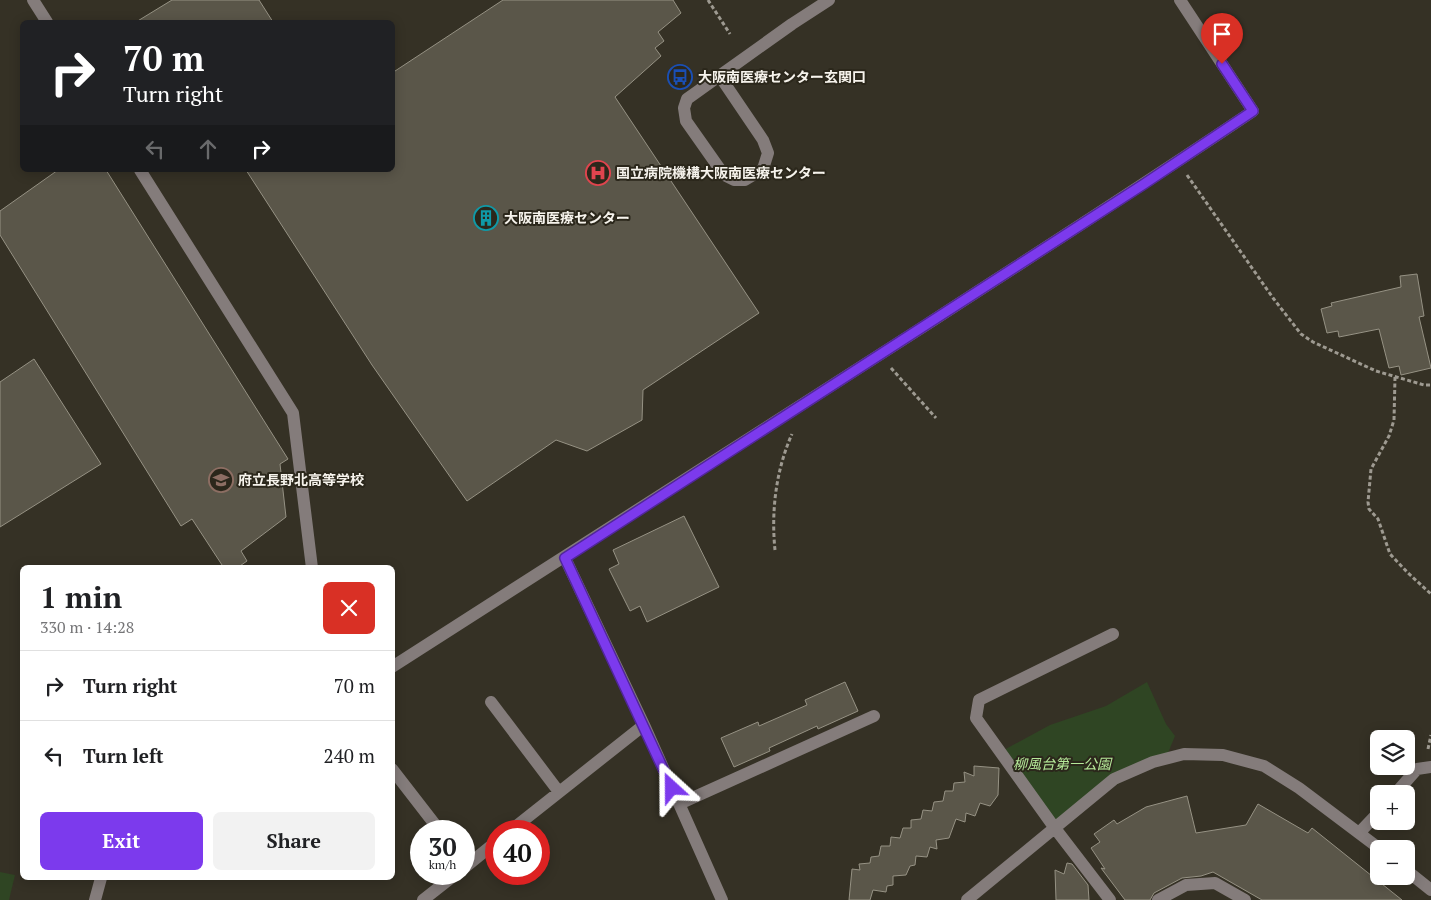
<!DOCTYPE html>
<meta charset="utf-8">
<style>
:root{--surface:#fff;--page:#f2f2f2;--text:#202124;--muted:#757577;--line:#e0e0e0;--accent:#7c3aed}
body{margin:0;font-family:"PT Serif","Noto Sans JP",serif;background:var(--page);color:var(--text);height:100vh;display:flex;flex-direction:column;font-size:19px;white-space:nowrap}
*{box-sizing:border-box;margin:0}
p{font-size:16px;color:var(--muted)}
.icon{flex:none;width:28px;height:28px;fill:none;stroke:currentColor;stroke-width:2;stroke-linecap:round;stroke-linejoin:round}
.map{position:relative;flex:1;overflow:hidden}
.details{position:absolute;left:20px;top:565px;width:375px;height:315px;display:flex;flex-direction:column;background:var(--surface);border-radius:8px;box-shadow:0 2px 12px #0003}
.details>*{flex:none}
.hud{position:absolute;left:20px;top:20px;width:375px;height:152px;border-radius:8px;box-shadow:0 2px 12px #0003;background:#202124;color:#fff;overflow:hidden}
.controls{position:absolute;left:1370px;top:730px;display:grid;gap:10px}
.controls a{display:grid;place-items:center;width:45px;height:45px;border-radius:8px;background:var(--surface);box-shadow:0 2px 12px #0003;font-size:25px}
.speed{position:absolute;left:410px;top:820px;display:flex;gap:10px;font-size:25px;font-weight:700;text-align:center}
.speed>*{display:grid;place-content:center;width:65px;height:65px;border-radius:50%;background:var(--surface);box-shadow:0 2px 12px #0003;line-height:1}
.speed small{font-size:12px;font-weight:400}
.speed .limit{border:8px solid #d22;background:#fff;color:#111}
.pin{position:absolute;display:grid;place-items:center;width:42px;height:42px;color:#fff;margin:-51px -21px;border-radius:50% 50% 50% 0;rotate:-45deg;box-shadow:0 0 5px #0007}
.pin .icon{rotate:45deg}
.me{position:absolute;width:55px;margin:-28px;rotate:336deg;stroke-linejoin:round;filter:drop-shadow(0 0 4px #0008)}
.turn{display:flex;align-items:center;gap:18px;height:105px;padding:0 20px;font-size:22px}
.turn .icon{width:65px;height:65px;stroke-width:2.5}
.turn b{display:block;font-size:35px;line-height:42px}
.lanes{display:flex;align-items:center;height:48px;padding:0 20px;background:#0003;justify-content:center;gap:25px;direction:ltr}
.lanes .off{opacity:.35}
.round{display:grid;place-items:center;flex:none;width:52px;height:52px;border-radius:8px;background:var(--page)}
.head{display:flex;align-items:center;justify-content:space-between;height:85px;padding:0 20px}
h1{font-size:30px;font-weight:800;line-height:38px}
.action{display:flex;gap:10px;margin-top:auto;padding:10px 20px}
.action a{flex:1;height:58px;border-radius:8px;background:var(--accent);color:#fff;font-size:20px;font-weight:800;line-height:58px;text-align:center}
.action a+a{background:var(--page);color:var(--text)}
ul{padding:0;list-style:none}
li{display:flex;align-items:center;gap:15px;height:70px;padding:0 20px;border-top:1px solid var(--line)}
li div{flex:1}
li b{display:block;font-size:19px}
li em{font-style:normal}
.map>svg:first-child{display:block}
.green{fill:#2f4523}
.building{fill:#5a5649;stroke:#969284}
.lines{fill:none;stroke-linecap:round;stroke-linejoin:round}
.path{stroke:#9e9a91;stroke-width:3;stroke-dasharray:4 2.5;stroke-linecap:butt}
.minor{stroke:#847c7b;stroke-width:12}
.route-casing{stroke:#51269a;stroke-width:12}
.route{stroke:#7c3aed;stroke-width:9}
.labels{text-anchor:middle;stroke-width:4;stroke-linejoin:round;paint-order:stroke}
.poi-label{font-size:14px;font-weight:bold;fill:#f6f3ec;stroke:#2b271b;text-anchor:start}
.park-label{font-size:14px;font-style:italic;fill:#b5e999;stroke:#2b271b}
</style>
<div class="map">
<svg width="1431" height="900" viewBox="0 0 1431 900">
<rect width="100%" height="100%" fill="#353125"/>
<!-- green -->
<path class="green" d="M 1147,682 L 1166,724 L 1175,736 L 1168,753 L 1054,823 L 1002,751 L 1050,725 L 1106,706 Z
M 0,872 L 15,875 L 9,900 L 0,900 Z"/>
<!-- building -->
<path class="building" d="M 172,0 L 259,0 L 273,22 L 136,22 Z
M 503,0 L 673,0 L 681,13 L 658,32 L 664,41 L 655,48 L 661,56 L 615,97 L 759,313 L 643,390 L 642,420 L 587,451 L 556,440 L 467,501 L 372,365 L 246,170 L 392,170 L 392,73 Z
M 58,170 L 106,170 L 288,459 L 280,464 L 286,517 L 241,551 L 247,561 L 237,568 L 224,568 L 192,519 L 181,526 L 0,235 L 0,211 Z
M 1417,274 L 1424,316 L 1419,317 L 1431,368 L 1401,375 L 1399,366 L 1389,368 L 1379,329 L 1339,337 L 1338,331 L 1327,333 L 1321,309 L 1332,306 L 1331,303 L 1401,287 L 1400,276 Z
M 34,359 L 101,464 L 0,527 L 0,382 Z
M 684,516 L 719,587 L 647,622 L 640,606 L 630,611 L 609,569 L 619,564 L 613,550 Z
M 845,682 L 858,711 L 818,729 L 817,726 L 769,748 L 770,751 L 734,767 L 721,738 L 758,722 L 759,726 L 807,705 L 805,700 Z
M 974,766 L 999,768 L 998,795 L 990,806 L 980,803 L 975,816 L 966,813 L 965,822 L 956,819 L 949,838 L 936,840 L 937,849 L 930,847 L 927,857 L 916,856 L 915,865 L 910,866 L 906,875 L 893,876 L 893,885 L 887,886 L 886,892 L 873,890 L 870,900 L 849,900 L 852,869 L 860,870 L 859,864 L 870,863 L 871,857 L 879,856 L 881,846 L 890,846 L 891,837 L 900,838 L 903,828 L 911,828 L 911,820 L 921,819 L 923,810 L 932,811 L 934,802 L 943,801 L 945,791 L 953,791 L 954,783 L 965,782 L 964,772 L 974,776 Z
M 1187,796 L 1196,833 L 1246,825 L 1258,804 L 1308,833 L 1312,828 L 1402,900 L 1262,900 L 1213,872 L 1201,876 L 1182,878 L 1154,893 L 1150,900 L 1125,900 L 1101,868 L 1105,869 L 1091,848 L 1100,842 L 1094,834 L 1114,820 L 1117,824 L 1146,807 Z
M 1067,863 L 1072,864 L 1088,885 L 1089,900 L 1056,900 L 1055,870 L 1064,874 Z"/>
<g class="lines">
<!-- path -->
<path class="path" d="M 708,0 L 730,34
M 1187,175 L 1273,298 L 1301,334 L 1313,342 L 1376,371 L 1424,385 L 1431,385
M 891,368 L 936,418
M 1395,377 L 1394,420 L 1389,436 L 1371,469 L 1368,502 L 1369,509 L 1378,519 L 1390,554 L 1408,573 L 1431,594
M 775,550 C 771,511 776,470 792,434
M 1428,749 L 1431,735"/>
<!-- minor -->
<path class="minor" d="M 33,0 L 47,22
M 719,75 L 763,140 L 768,153 L 763,169 L 745,180 L 734,180 L 724,175 L 686,121 L 684,108 L 687,99 L 792,24 L 829,0
M 140,170 L 293,413 L 312,568
M 565,558 L 644,725 L 722,900
M 392,667 C 571,554 749,440 926,325 C 1035,254 1145,184 1253,111 L 1180,0
M 491,702 L 559,792
M 392,769 L 440,831
M 1395,794 L 1417,769 L 1431,767
M 679,804 L 874,716
M 510,831 L 644,725
M 1360,832 L 1379,812
M 464,868 L 496,842
M 1406,870 L 1431,890
M 95,900 L 101,878
M 423,900 L 456,874
M 967,900 L 1114,779 L 1153,762 L 1184,754 L 1223,755 L 1264,766 L 1299,788 L 1380,849
M 1110,900 L 1054,827 L 976,718 L 979,700 L 1113,634
M 1158,900 L 1186,885 L 1215,883 L 1245,900"/>
</g>
<g class="lines">
<defs>
<path id="route" d="M 672,788 L 565,558 L 1144,184 L 1253,111 L 1222,64"/>
</defs>
<!-- route casing -->
<use href="#route" class="route-casing"/>
<!-- route -->
<use href="#route" class="route"/>
</g>
<!-- icons -->
<defs>
<symbol id="bus-ring" viewBox="-11 -11 22 22"><circle r="9.5" fill="#2b271b" stroke="#1a4fb4" stroke-width="1.5"/><path d="M-5-6H5V4H4V6H2V4H-2V6H-4V4H-5ZM-3.5-4V0h7V-4ZM-3.5 1.2v1.5H-2V1.2ZM2 1.2v1.5H3.5V1.2Z" fill="#1a4fb4"/></symbol>
<symbol id="hospital-ring" viewBox="-11 -11 22 22"><circle r="9.5" fill="#2b271b" stroke="#e0444e" stroke-width="1.5"/><path d="M-5-5h3v3.5h4V-5h3V5h-3V1.5h-4V5h-3Z" fill="#e0444e"/></symbol>
<symbol id="building-ring" viewBox="-11 -11 22 22"><circle r="9.5" fill="#2b271b" stroke="#0f9aa8" stroke-width="1.5"/><path d="M-4-6H4V6H1V3H-1V6H-4ZM-2.5-4.3h1.7v1.8h-1.7ZM.8-4.3h1.7v1.8H.8ZM-2.5-1h1.7V.8h-1.7ZM.8-1h1.7V.8H.8Z" fill="#0f9aa8"/></symbol>
<symbol id="school-ring" viewBox="-11 -11 22 22"><circle r="9.5" fill="#2b271b" stroke="#8d6e63" stroke-width="1.5"/><path d="M0-5L7-2L0 1L-7-2ZM-4 1L0 2.5L4 1V4Q0 6-4 4Z" fill="#8d6e63"/></symbol>
</defs>
<g fill-rule="evenodd">
<use href="#bus-ring" x="666" y="63" width="28" height="28"/>
<use href="#hospital-ring" x="584" y="159" width="28" height="28"/>
<use href="#building-ring" x="472" y="204" width="28" height="28"/>
<use href="#school-ring" x="207" y="466" width="28" height="28"/>
</g>
<g class="labels">
<!-- poi labels -->
<g class="poi-label">
<text x="698" y="82">大阪南医療センター玄関口</text>
<text x="616" y="178">国立病院機構大阪南医療センター</text>
<text x="504" y="223">大阪南医療センター</text>
<text x="238" y="485">府立長野北高等学校</text>
</g>
<!-- park labels -->
<g class="park-label">
<text x="1062" y="769">柳風台第一公園</text>
</g>
</g>
</svg>
<div class="controls">
<a><svg class="icon" aria-label="layers" viewBox="0 0 24 24"><path d="M12 4l9 5-9 5-9-5zM3 14l9 5 9-5"/></svg></a>
<a>+</a>
<a>−</a>
</div>
<div class="speed"><div>30<small>km/h</small></div><div class="limit">40</div></div>
<div class="pin" style="left:1222px;top:64px;background:#d93025"><svg class="icon" aria-label="arrive" viewBox="0 0 24 24"><path d="M6 21V4h12l-3 4 3 4H6"/></svg></div>
<svg class="me" style="left:672px;top:788px" viewBox="-20 -20 40 40"><path d="M0-17L14 15 0 8-14 15z" fill="#7c3aed" stroke="#fff" stroke-width="4"/></svg>
<div class="hud">
<div class="turn"><svg class="icon" aria-label="right" viewBox="0 0 24 24"><path d="M7 20v-9h11M14 6l5 5-5 5"/></svg><div><b>70 m</b>Turn right</div></div>
<div class="lanes"><svg class="icon off" aria-label="left" viewBox="0 0 24 24"><path d="M17 20v-9H6M10 6l-5 5 5 5"/></svg><svg class="icon off" aria-label="ahead" viewBox="0 0 24 24"><path d="M12 20V5M6 11l6-6 6 6"/></svg><svg class="icon" aria-label="right" viewBox="0 0 24 24"><path d="M7 20v-9h11M14 6l5 5-5 5"/></svg></div>
</div>
<section class="details">
<div class="head"><div><h1>1 min</h1><p>330 m · 14:28</p></div><a class="round" style="background:#d93025;color:#fff"><svg class="icon" aria-label="close" viewBox="0 0 24 24"><path d="M6 6l12 12M18 6L6 18"/></svg></a></div>
<ul>
<li><svg class="icon" aria-label="right" viewBox="0 0 24 24"><path d="M7 20v-9h11M14 6l5 5-5 5"/></svg><div><b>Turn right</b></div><em>70 m</em></li>
<li><svg class="icon" aria-label="left" viewBox="0 0 24 24"><path d="M17 20v-9H6M10 6l-5 5 5 5"/></svg><div><b>Turn left</b></div><em>240 m</em></li>
</ul>
<div class="action"><a>Exit</a><a>Share</a></div>
</section>
</div>
